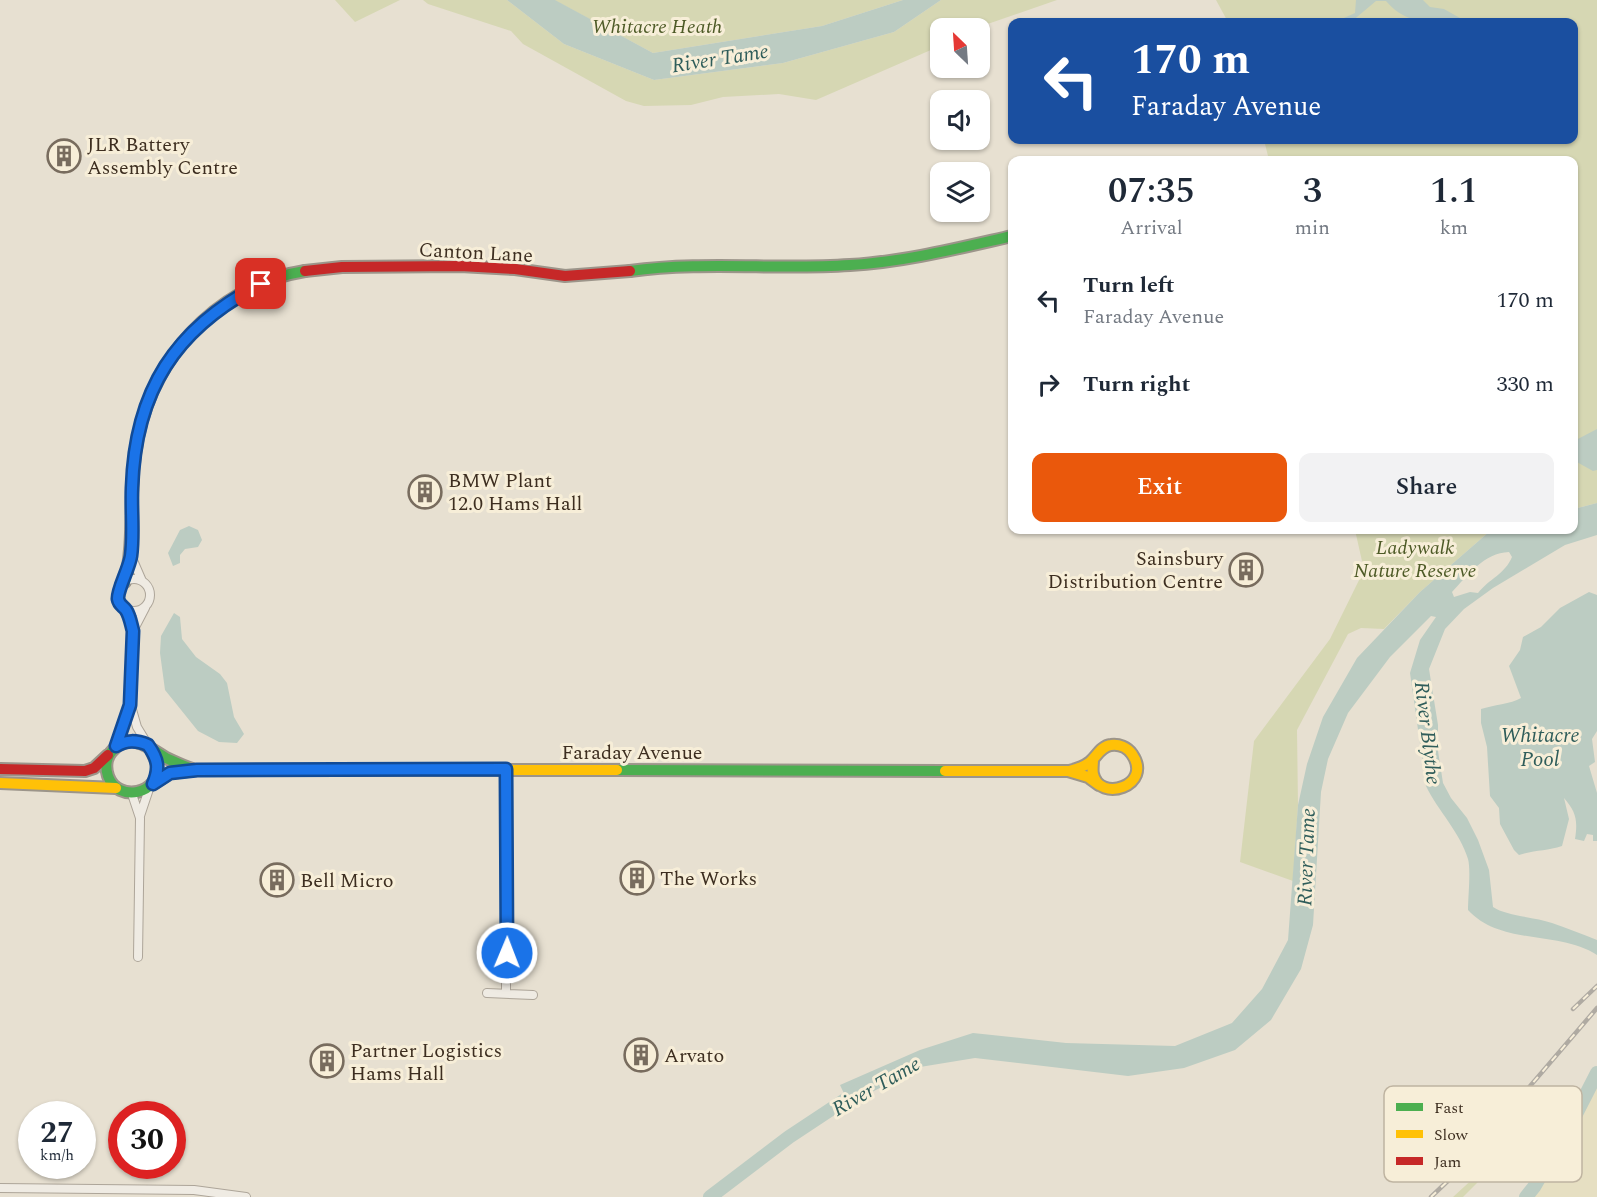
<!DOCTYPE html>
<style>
:root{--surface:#fff;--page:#f2f2f3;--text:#1f2937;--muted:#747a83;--accent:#ea580c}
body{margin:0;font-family:Spectral,serif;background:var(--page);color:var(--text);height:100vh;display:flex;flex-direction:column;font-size:22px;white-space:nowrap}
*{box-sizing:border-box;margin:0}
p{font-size:20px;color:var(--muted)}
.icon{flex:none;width:33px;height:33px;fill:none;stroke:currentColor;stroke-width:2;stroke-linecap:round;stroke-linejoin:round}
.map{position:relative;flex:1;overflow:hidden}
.side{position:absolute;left:1008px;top:156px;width:570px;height:378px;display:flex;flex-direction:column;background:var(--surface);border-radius:12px;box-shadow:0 2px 4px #0004}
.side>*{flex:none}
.top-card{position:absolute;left:1008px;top:18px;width:570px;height:126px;border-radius:12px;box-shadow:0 2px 4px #0004;background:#1a4fa0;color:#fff;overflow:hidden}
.needle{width:39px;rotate:335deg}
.controls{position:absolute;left:930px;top:18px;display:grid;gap:12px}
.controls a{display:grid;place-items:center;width:60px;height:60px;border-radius:12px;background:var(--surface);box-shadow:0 2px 4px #0004;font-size:30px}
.speed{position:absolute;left:18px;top:1101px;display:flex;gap:12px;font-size:30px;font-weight:700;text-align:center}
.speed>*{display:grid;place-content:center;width:78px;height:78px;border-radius:50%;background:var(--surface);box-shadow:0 2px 4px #0004;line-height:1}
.speed small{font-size:15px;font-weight:400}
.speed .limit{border:9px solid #d22;background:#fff;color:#111}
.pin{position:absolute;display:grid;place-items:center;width:51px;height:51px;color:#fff;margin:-26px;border-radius:12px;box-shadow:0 3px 9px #0006}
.me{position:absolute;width:66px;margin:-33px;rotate:1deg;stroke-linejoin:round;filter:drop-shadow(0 0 4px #0008)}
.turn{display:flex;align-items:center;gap:21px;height:126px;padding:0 24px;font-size:27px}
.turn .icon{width:78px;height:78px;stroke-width:2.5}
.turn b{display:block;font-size:42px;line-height:51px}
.eta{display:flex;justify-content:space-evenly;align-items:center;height:102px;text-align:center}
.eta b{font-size:36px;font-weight:600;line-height:42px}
.cta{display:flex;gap:12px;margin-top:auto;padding:12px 24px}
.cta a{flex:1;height:69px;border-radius:12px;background:var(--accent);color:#fff;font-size:24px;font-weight:600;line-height:69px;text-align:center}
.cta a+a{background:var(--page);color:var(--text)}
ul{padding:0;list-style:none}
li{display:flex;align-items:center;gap:18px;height:84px;padding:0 24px}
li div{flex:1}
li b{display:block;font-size:22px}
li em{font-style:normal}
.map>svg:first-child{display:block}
.farmland{fill:#e6dfc2}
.green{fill:#d6d7b3}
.water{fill:#bcccc2;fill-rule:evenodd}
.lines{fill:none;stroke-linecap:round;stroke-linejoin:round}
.river{stroke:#bcccc2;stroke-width:14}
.street-casing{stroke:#ada599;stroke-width:10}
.fast-casing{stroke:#9c958a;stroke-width:14}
.slow-casing{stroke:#9c958a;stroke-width:14}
.jam-casing{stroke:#9c958a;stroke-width:14}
.street{stroke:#efebe3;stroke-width:8}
.fast{stroke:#4caf50;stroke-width:10}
.slow{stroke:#ffc107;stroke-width:10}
.jam{stroke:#c62828;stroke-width:10}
.rail-casing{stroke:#afaaa2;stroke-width:4.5}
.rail{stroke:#f7eed8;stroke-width:2;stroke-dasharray:7;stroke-linecap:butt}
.route-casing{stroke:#114b97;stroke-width:15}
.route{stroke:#1a73e8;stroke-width:10}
.labels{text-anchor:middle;stroke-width:6;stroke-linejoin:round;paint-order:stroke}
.park-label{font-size:20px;font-style:italic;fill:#4d5a26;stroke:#f7eed8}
.poi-label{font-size:20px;fill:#3d2e20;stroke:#f7eed8;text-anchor:start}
.street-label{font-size:20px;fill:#3d2e20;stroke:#f7eed8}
.water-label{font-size:21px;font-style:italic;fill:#2f5d5a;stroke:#f7eed8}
.key{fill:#f7eed8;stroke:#bfb4a1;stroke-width:1.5}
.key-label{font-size:16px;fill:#3d2e20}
</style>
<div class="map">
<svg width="1597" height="1197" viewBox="0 0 1597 1197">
<rect width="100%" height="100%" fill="#e7e0d1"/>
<!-- farmland -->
<path class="farmland" d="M 1597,1086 L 1597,1197 L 1534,1197 L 1584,1110 Z"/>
<!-- green -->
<path class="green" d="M 335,0 L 400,0 L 355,22 Z
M 423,0 L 507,0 L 564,44 L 654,80 L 783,63 L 894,32 L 941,0 L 1057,0 L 976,28 L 940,28 L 940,46 L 816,100 L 779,94 L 723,97 L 691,105 L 644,106 L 626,101 L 523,44 L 511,31 L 428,4 Z
M 554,0 L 903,0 L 822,26 L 653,53 Z
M 1216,0 L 1597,0 L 1597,503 L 1574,509 L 1574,160 L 1269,160 L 1264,140 L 1574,140 L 1574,22 L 1228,22 Z
M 1355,530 L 1497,530 L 1490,531 L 1420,592 L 1384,629 L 1361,628 L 1348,634 L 1297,730 L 1298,805 L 1293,881 L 1240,862 L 1254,741 L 1330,639 L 1364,570 Z
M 1477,1175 L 1481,1179 L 1463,1197 L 1453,1197 Z"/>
<!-- water -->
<path class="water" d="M 507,0 L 555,0 L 653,53 L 822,26 L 903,0 L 941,0 L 894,32 L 783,63 L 654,80 L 564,44 Z
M 1356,0 L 1423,0 L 1430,7 L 1444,9 L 1467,22 C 1436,23 1408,27 1386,1 L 1376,1 L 1351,22 L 1335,22 L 1355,13 Z
M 1597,429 L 1597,470 L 1593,471 L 1575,461 L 1574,441 Z
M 1597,503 L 1597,535 L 1565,545 L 1493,588 L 1464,609 L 1445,629 L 1429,669 L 1438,725 L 1438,751 L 1443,783 L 1451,798 L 1467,818 L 1478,840 L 1489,870 L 1493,907 C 1506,916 1535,917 1552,923 C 1567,928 1582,934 1597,940 L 1597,955 C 1558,930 1501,946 1468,910 C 1468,897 1471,870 1468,859 C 1460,832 1438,811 1426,786 L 1410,673 L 1420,640 L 1436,617 L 1431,616 L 1390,657 L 1348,713 L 1328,759 L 1321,792 L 1313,925 L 1301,969 L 1271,1020 L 1235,1050 L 1184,1068 L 1128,1076 L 975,1058 L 920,1067 L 849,1104 L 840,1085 L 920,1050 L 973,1033 L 1066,1043 L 1175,1046 L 1232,1023 L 1262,989 L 1288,940 L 1298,805 L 1307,764 L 1323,717 L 1357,658 L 1420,592 L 1490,531 L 1497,530 L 1574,530 L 1574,509 ZM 1509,552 L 1512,557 C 1505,574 1489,579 1478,593 L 1470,592 L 1454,597 L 1452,592 C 1468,575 1484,553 1509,552 Z
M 189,526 L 198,530 L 202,540 L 198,547 L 185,549 L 180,555 L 180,563 L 173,566 L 168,553 L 180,530 Z
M 1589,592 L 1597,595 L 1597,731 L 1592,739 L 1595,762 L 1589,766 L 1597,793 L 1597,841 L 1593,841 L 1593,835 L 1587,834 L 1584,841 L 1575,839 C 1578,820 1576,812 1564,798 L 1569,819 L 1562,846 C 1547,851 1534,850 1519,855 L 1514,850 L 1500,824 L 1499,808 L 1490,796 L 1487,747 L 1481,723 L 1481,709 C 1493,705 1511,704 1521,698 L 1509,666 L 1520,650 L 1523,637 L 1541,627 L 1560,608 Z
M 174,613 L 180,617 L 182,639 L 196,657 L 220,674 L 227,683 L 234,717 L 244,734 L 237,743 L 219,742 L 198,731 L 165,690 L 160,653 L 161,636 Z"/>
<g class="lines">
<!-- river -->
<path class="river" d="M 710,1197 L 789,1137 L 860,1090
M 1526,1197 L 1534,1187 L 1576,1114 L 1597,1073"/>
<defs>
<path id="street" d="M 132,558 L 142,581
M118 595a16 16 0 1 1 32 0a16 16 0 1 1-32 0Z
M 133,631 L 145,608
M 131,706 L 137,727 L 148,745
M 116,745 L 130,705 L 133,631 L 125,609
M 506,769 L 506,993
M 132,794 L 140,818 L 138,957
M 140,816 L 150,786
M 487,993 L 533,995
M 0,1188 L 194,1190 L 246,1197"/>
<path id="fast" d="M 630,271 C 703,261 776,270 850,265 C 904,262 959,248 1012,236
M 125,582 C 135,540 129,498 135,455 C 146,364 213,286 305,271
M 150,748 C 152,753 156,760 157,765 C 161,795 117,803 108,776 C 105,767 106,757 113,750 C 130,731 150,748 166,758 C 175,762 183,766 192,769
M 617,770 L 945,771"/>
<path id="slow" d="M 945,771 L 1068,771 L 1088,777 L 1099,785
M 1069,771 C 1077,769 1084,767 1090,762 C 1097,756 1101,746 1111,745 C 1119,744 1127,747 1132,754 C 1154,786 1099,803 1093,774 C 1092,770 1093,764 1093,760
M 0,783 L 116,788
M 153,784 L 170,773 L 197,770 L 617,770"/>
<path id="jam" d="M 305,271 L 342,267 L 460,266 L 515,269 L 565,276 L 630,271
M 0,769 L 85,771 L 94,768 L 108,755"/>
</defs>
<!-- street casing -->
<use href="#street" class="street-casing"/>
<!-- fast casing -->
<use href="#fast" class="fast-casing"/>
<!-- slow casing -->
<use href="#slow" class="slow-casing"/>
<!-- jam casing -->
<use href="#jam" class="jam-casing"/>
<!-- street -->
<use href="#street" class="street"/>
<!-- fast -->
<use href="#fast" class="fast"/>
<!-- slow -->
<use href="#slow" class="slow"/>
<!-- jam -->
<use href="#jam" class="jam"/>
<defs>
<path id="rail" d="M 1573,1009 L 1597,986
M 1431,1197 L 1453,1176 L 1597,1008"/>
</defs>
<!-- rail casing -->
<use href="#rail" class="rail-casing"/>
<!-- rail -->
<use href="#rail" class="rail"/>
</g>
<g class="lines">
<defs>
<path id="route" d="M 261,284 C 175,328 135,391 132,488 C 131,510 134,534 131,556 C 129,569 117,590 118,599 C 119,605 123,606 126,610 C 130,616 131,624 133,631 L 130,705 L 116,746 C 127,740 136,740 148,745 C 158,759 160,768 153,784 L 170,773 L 197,770 L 506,769 L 507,953"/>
</defs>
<!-- route casing -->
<use href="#route" class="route-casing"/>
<!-- route -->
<use href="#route" class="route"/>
</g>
<!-- icons -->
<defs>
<symbol id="building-ring" viewBox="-11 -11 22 22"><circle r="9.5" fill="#f7eed8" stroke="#786c5e" stroke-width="1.5"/><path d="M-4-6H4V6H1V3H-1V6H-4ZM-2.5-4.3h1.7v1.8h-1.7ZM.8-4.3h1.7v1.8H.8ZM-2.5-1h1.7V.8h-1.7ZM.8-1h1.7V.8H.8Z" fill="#786c5e"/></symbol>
</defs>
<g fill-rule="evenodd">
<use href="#building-ring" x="45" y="137" width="38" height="38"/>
<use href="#building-ring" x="406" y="473" width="38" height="38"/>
<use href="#building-ring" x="1227" y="551" width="38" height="38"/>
<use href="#building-ring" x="618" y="859" width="38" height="38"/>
<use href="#building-ring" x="258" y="861" width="38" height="38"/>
<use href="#building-ring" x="622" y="1036" width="38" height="38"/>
<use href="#building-ring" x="308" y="1042" width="38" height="38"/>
</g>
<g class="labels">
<!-- park labels -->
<g class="park-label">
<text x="657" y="33">Whitacre Heath</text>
<text x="1415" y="554">Ladywalk<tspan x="1415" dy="23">Nature Reserve</tspan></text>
</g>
<!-- poi labels -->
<g class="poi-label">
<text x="87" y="151">JLR Battery<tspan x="87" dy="23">Assembly Centre</tspan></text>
<text x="448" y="487">BMW Plant<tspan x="448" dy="23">12.0 Hams Hall</tspan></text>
<text x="1223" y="565" text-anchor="end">Sainsbury<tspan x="1223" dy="23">Distribution Centre</tspan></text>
<text x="660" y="885">The Works</text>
<text x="300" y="887">Bell Micro</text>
<text x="350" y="1057">Partner Logistics<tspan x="350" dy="23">Hams Hall</tspan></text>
<text x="664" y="1062">Arvato</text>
</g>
<!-- street labels -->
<g class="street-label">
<text transform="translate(476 252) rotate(3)" y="7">Canton Lane</text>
<text x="632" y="759">Faraday Avenue</text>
</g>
<!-- water labels -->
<g class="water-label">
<text transform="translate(720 58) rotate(-9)" y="7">River Tame</text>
<text transform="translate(1428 733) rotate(83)" y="7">River Blythe</text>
<text x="1540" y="742">Whitacre<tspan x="1540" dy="24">Pool</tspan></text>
<text transform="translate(1306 857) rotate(-88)" y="7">River Tame</text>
<text transform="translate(876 1086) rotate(-30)" y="7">River Tame</text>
</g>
</g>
<!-- legend -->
<rect x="1384" y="1086" width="198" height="96" rx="9" class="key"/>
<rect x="1396" y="1103" width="27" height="8" fill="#4caf50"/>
<rect x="1396" y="1130" width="27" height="8" fill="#ffc107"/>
<rect x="1396" y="1157" width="27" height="8" fill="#c62828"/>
<g class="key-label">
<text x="1434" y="1113">Fast</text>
<text x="1434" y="1140">Slow</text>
<text x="1434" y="1167">Jam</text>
</g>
</svg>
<div class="controls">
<a><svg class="needle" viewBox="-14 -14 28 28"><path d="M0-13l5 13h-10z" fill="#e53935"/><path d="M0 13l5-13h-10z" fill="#747a83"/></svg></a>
<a><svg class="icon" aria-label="sound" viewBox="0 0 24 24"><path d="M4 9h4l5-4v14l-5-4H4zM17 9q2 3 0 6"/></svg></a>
<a><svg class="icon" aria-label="layers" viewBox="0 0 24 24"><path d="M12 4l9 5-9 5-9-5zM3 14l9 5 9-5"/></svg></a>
</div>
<div class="speed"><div>27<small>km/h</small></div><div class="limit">30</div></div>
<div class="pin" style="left:261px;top:284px;background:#d93025"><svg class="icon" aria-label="arrive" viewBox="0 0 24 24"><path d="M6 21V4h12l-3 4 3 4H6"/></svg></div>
<svg class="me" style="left:507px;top:953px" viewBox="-20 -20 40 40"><circle r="17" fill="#1a73e8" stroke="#fff" stroke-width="3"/><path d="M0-11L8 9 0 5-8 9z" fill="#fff"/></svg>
<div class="top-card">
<div class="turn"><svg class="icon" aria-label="left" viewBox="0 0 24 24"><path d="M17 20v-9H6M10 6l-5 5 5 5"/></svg><div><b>170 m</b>Faraday Avenue</div></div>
</div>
<section class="side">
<div class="eta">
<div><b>07:35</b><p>Arrival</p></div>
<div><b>3</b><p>min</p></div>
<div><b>1.1</b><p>km</p></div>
</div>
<ul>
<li><svg class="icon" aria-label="left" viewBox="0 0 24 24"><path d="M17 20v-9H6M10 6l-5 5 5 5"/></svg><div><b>Turn left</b><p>Faraday Avenue</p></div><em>170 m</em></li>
<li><svg class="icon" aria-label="right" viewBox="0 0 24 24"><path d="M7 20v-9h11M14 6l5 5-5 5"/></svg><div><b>Turn right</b></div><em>330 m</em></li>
</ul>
<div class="cta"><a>Exit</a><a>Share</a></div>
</section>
</div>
